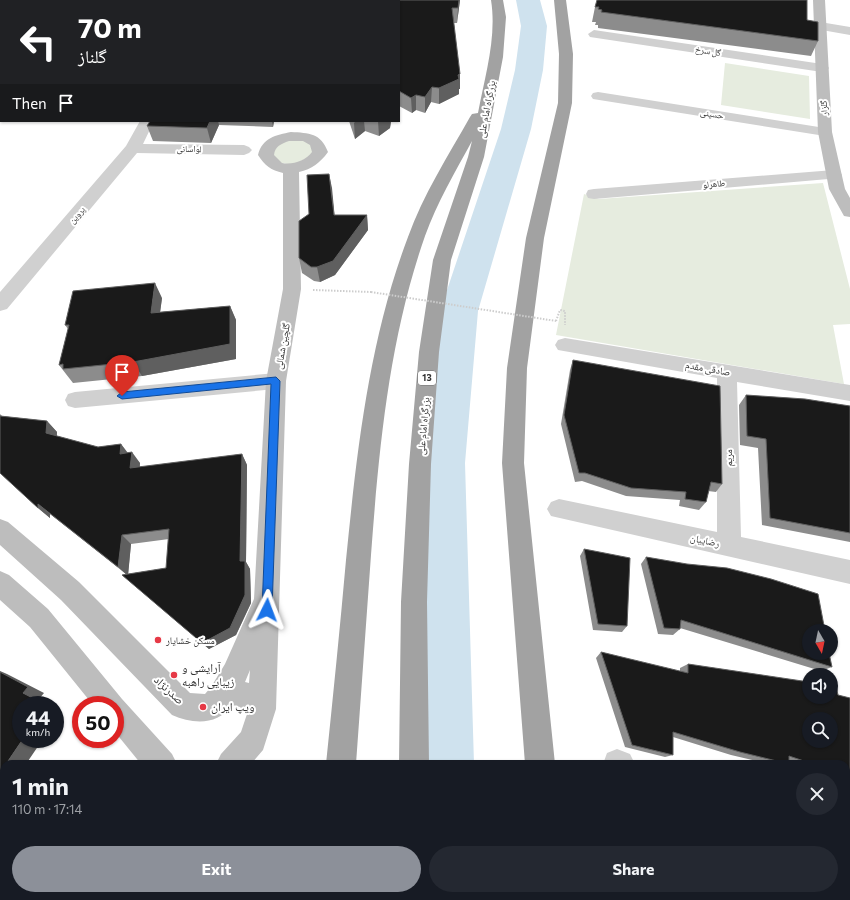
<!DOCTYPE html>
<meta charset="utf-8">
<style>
:root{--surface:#171b24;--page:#242831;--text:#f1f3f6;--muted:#9ea1a6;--accent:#8c9099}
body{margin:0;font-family:Commissioner,"Noto Naskh Arabic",sans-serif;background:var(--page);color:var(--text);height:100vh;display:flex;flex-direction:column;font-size:15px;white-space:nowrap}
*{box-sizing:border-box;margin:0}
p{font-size:13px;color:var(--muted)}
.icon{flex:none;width:22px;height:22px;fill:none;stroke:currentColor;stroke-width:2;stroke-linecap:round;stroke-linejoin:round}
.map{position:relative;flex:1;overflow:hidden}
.details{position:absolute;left:0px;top:760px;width:850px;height:140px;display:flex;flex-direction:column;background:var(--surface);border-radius:12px 12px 0 0;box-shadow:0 1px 3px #0004}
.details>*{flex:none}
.hud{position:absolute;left:0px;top:0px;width:400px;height:122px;box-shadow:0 1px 3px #0004;background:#202124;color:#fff;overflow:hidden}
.needle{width:26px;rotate:171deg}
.tools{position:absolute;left:802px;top:624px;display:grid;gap:8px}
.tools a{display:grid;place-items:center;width:36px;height:36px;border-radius:50%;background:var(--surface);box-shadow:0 1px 3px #0004;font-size:20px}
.speed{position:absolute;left:12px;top:696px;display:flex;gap:8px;font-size:20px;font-weight:700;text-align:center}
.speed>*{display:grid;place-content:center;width:52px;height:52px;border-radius:50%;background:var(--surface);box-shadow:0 1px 3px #0004;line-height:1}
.speed small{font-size:10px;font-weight:400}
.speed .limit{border:6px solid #d22;background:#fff;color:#111}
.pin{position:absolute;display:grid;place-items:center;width:34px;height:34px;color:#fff;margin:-41px -17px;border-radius:50% 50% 50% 0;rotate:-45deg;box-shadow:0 0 4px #0007}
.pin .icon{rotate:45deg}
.me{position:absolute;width:44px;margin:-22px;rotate:3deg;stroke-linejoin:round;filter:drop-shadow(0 0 3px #0008)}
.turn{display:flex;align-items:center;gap:14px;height:84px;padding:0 12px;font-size:18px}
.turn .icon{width:52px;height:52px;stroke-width:2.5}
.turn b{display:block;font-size:28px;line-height:34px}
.then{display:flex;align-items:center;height:38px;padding:0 12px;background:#0003;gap:8px;font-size:15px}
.round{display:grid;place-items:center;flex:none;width:42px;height:42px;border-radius:21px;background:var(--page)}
.headline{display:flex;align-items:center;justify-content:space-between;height:68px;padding:0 12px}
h1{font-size:24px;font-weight:700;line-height:30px}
.button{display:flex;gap:8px;margin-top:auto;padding:8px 12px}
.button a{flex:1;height:46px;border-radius:24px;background:var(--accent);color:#fff;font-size:16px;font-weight:700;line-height:46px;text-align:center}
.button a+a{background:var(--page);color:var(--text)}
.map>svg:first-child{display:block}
.green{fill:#e6ecdf}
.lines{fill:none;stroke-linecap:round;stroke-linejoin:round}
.river{fill:#cfe2ee;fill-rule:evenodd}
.path{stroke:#cdcdcd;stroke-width:2;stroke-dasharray:1.5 1.5;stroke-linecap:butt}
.minor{fill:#d0d0d0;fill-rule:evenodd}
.secondary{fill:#bdbdbd;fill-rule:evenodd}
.trunk{fill:#a2a2a2;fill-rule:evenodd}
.path-bridge{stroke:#cdcdcd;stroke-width:2;stroke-dasharray:1.5 1.5;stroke-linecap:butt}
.wall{fill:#8c8c8c;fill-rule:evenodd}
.shaded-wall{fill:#5f5f5f}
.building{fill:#1a1a1a;stroke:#5f5f5f;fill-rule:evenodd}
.route{fill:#1a73e8;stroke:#114b97}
.poi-dot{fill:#e63946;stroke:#fff;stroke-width:1.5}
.labels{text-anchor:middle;stroke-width:4;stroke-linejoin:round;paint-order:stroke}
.far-street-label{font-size:9px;fill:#333;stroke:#fff}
.shield{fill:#fff;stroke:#707070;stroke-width:1}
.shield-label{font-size:9px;font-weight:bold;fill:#333}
.street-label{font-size:10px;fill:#333;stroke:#fff}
.poi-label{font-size:10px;fill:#333;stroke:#fff;text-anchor:start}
.near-poi-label{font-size:12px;fill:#333;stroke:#fff;text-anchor:start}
.near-street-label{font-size:12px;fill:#333;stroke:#fff}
</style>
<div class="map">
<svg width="850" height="900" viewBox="0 0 850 900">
<rect width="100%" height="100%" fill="#fff"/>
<!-- green -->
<path class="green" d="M 725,63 L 809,76 L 810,119 L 721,105 Z
M 300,139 L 311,143 L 314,155 L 292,165 L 277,162 L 271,150 L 286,140 Z
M 823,183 L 850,289 L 850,324 L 833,325 L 844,384 L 556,335 L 584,194 L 599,199 Z"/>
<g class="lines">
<!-- river -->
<path class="river" d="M 516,0 L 540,0 L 547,26 L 543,70 L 531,129 L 478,311 L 465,463 L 474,764 L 414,764 L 419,463 L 440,311 L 501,129 L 515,70 L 521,26 Z
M 412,896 L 478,896 L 478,900 L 412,900 Z"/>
<!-- path -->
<path class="path" d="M 313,290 L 371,292
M 556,321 L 560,310 L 565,311 L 565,325"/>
<!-- minor -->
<path class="minor" d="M 820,22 L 850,27 L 850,35 L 816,29 L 814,26 L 816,23 Z
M 594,30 L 822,64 L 827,65 L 829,68 L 827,71 L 822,72 L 590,37 L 588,34 Z
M 598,92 L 825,128 L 830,129 L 832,132 L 830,135 L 825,136 L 593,99 L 591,96 L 593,93 Z
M 140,121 L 154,121 L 143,144 L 244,145 L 249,147 L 252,150 L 249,153 L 244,155 L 137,153 L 7,309 L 0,311 L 0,292 L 126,146 Z
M 834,170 L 840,172 L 842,175 L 840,178 L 594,199 L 588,198 L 586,194 L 588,190 L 594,189 Z
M 565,338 L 850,385 L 850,401 L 737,382 L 741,537 L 850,560 L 850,584 L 551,516 L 547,509 L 551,502 L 559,499 L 717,532 L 717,378 L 558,350 L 555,345 L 558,340 Z
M 276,373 L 283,375 L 286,381 L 283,387 L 276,389 L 75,408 L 68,406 L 65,400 L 68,394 L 75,392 Z
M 617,749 L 630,754 L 635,764 L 603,764 L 607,753 Z
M 846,809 L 850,810 L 850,840 L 846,839 Z
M 92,896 L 124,896 L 123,900 L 91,900 Z"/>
<!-- secondary -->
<path class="secondary" d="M 321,0 L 333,0 L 333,1 L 321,1 Z
M 813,0 L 825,0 L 832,132 L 845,189 L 850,198 L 850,217 L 844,216 L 829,189 L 818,132 Z
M 291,132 C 309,133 321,133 328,152 C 320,163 312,169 299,172 L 301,289 L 286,381 L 276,709 L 263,750 L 251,764 L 216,764 L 221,754 L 241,732 L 247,714 L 240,707 L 232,705 C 217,726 193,724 172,715 L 61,600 L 0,545 L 0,519 L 8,522 L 79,582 L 190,693 L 205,694 L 211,687 L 225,664 L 254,599 L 266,381 L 283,289 L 283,173 C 271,170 265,166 258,155 C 262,138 276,135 291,132 ZM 289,141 L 303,141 L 310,145 L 312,152 C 305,161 293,165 282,163 L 274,155 C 275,146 281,144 289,141 ZM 250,670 L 249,683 L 245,682 Z
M 0,571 L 9,575 L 48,609 L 122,699 L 172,754 L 177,764 L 141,764 L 115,732 L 115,705 L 93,705 L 30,627 L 0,600 Z"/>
<!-- trunk -->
<path class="trunk" d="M 491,0 L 503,0 L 506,17 L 503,57 L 484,157 L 451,260 L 439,352 L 431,464 L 427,602 L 429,764 L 399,764 L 401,602 L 409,464 L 419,352 L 433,260 L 468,157 L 472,141 C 455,172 437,203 425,236 C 389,339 379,448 371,555 C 366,625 361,694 356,764 L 326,764 C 333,696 340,628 346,560 C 357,450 369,340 408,237 C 423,195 448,156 470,117 L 472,114 L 478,113 C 485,76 497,37 491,0 Z
M 554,0 L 566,0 L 573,54 L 572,103 L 544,238 L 527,368 L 524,463 L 555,764 L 525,764 L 502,463 L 507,368 L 526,238 L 558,103 L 559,54 Z
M 314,896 L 346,896 L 346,900 L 314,900 Z
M 398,896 L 430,896 L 430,900 L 398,900 Z
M 536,896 L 568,896 L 569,900 L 537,900 Z"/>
<!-- path-bridge -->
<path class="path-bridge" d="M 371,292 L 556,321"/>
</g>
<!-- wall -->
<path class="wall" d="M 226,0 L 312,0 L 312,1 L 226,1 Z
M 353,0 L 460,0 L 457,23 L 454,23 L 460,89 L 459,89 L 459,94 L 439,104 L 431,102 L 425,113 L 416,110 L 412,113 L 399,106 L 399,1 L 353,1 Z
M 595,7 L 807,20 L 818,41 L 811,56 L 598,28 L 598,25 L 595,25 L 596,22 L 592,22 Z
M 150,121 L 274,121 L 273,127 L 219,125 L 211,143 L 153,141 L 147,126 Z
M 349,121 L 391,121 L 390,128 L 379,136 L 365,131 L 355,139 Z
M 329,174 L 334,215 L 367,215 L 368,230 L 335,275 L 320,282 L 314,281 L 302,273 L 299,258 L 309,214 Z
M 162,298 L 160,312 L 230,306 L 236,320 L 236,359 L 142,376 L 73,383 L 59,365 L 68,329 L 65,325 Z
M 573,360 L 722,484 L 716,492 L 708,491 L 706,502 L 699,510 L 679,506 L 680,500 L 626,496 L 582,481 L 575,482 L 561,424 L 570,370 Z
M 746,395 L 850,406 L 850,542 L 762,525 L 758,448 L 740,445 L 739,405 Z
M 0,414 L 2,416 L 47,421 L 57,432 L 57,436 L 98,447 L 121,444 L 128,453 L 140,463 L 140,467 L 242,454 L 247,465 L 246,562 L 250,569 L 251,603 L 236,635 L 209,649 L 122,575 L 126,574 L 50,514 L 50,518 L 38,508 L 0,473 ZM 169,539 L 166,568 L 128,574 L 131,544 Z
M 584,549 L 627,626 L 622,632 L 593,630 L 580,556 Z
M 646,557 L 832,667 L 821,671 L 680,628 L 680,629 L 673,635 L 658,634 L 641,564 Z
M 601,652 L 680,672 L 680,668 L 688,664 L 838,695 L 850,698 L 850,781 L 846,781 L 846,764 L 794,764 L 789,762 L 789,764 L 769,764 L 731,755 L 673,737 L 673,755 L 665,757 L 625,747 L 596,658 Z
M 684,896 L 846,896 L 850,900 L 685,900 Z"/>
<!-- shaded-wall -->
<path class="shaded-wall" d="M 459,0 L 460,0 L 457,23 L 458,8 Z
M 460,74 L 460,89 L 459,89 L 459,94 L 439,104 L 439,88 Z
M 432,87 L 431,102 L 425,113 L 425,97 Z
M 416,95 L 416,110 L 412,113 L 411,98 Z
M 210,121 L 218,121 L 219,125 L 211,143 L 207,128 Z
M 272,121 L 274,121 L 273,127 Z
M 356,121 L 364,121 L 365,131 L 355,139 L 354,123 Z
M 378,121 L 391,121 L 390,128 L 379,136 Z
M 329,174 L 332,188 L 336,230 L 334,215 Z
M 367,215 L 368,230 L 335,275 L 320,282 L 317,267 Z
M 155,283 L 162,298 L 158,328 L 151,313 Z
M 230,306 L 236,320 L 236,359 L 142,376 L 133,362 Z
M 47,421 L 57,432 L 56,444 L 46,433 Z
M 121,444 L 129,455 L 120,454 Z
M 132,452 L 140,463 L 138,478 L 130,468 Z
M 242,454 L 247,465 L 246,562 L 250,569 L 251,603 L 236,635 L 209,649 L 202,643 L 240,561 Z
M 38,504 L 50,514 L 50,518 L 38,508 Z
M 122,535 L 131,544 L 128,576 L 118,567 Z
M 0,671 L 7,674 L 44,693 L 39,699 L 51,705 L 41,705 L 23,693 L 0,672 Z
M 55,707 L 58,708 L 55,712 Z
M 23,739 L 43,739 L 26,764 L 6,764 Z
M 4,767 L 4,787 L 0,793 L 0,773 Z"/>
<!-- building -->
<path class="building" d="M 355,0 L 459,0 L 458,8 L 452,8 L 460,74 L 458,75 L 459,79 L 439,88 L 432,87 L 425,97 L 416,95 L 411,98 L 399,91 L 399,1 L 355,1 Z
M 597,0 L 807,0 L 807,20 L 818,22 L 818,41 L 601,12 L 602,10 L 598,9 L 599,7 L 595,7 Z
M 150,121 L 210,121 L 207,128 L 147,126 Z
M 329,174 L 334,215 L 367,215 L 333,261 L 317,267 L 311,267 L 299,258 L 299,221 L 309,214 L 307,175 Z
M 155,283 L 151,313 L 230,306 L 230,344 L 133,362 L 63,369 L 63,364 L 59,365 L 69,325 L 65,325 L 73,291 Z
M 573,360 L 720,386 L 722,484 L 711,482 L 706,502 L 685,499 L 686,492 L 631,488 L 585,473 L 579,473 L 564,415 Z
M 746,395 L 805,399 L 850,406 L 850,533 L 770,518 L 766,439 L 747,436 Z
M 0,416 L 47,421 L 46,433 L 98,447 L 121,444 L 120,454 L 132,452 L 130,468 L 242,454 L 240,561 L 245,561 L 245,595 L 230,628 L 202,643 L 122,575 L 166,568 L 169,529 L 122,535 L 118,567 L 38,504 L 38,508 L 0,473 Z
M 584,549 L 630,558 L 627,626 L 598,624 Z
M 646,557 L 687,564 L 727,568 L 771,579 L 818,594 L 825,631 L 809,631 L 809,653 L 829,653 L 832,667 L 681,620 L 680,629 L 664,628 Z
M 601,652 L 688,673 L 688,664 L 809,682 L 809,697 L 831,697 L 831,685 L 836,686 L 838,695 L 850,698 L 850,778 L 847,777 L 846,775 L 846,764 L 813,764 L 789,756 L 789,764 L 740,752 L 673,732 L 673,755 L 632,745 ZM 809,719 L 831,719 L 831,741 L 809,741 Z
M 0,672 L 28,687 L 23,693 L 42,703 L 41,705 L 21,705 L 21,739 L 23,739 L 6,764 L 4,764 L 4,767 L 0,773 Z
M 846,885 L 850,886 L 850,900 L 696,900 L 695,896 L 846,896 Z"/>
<!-- route -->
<path class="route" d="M 276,377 L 280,381 L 272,610 L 271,613 L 267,615 L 263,613 L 262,610 L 271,384 L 122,399 L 117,396 L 122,392 Z"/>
<!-- markers -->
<g class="poi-dot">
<circle cx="158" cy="640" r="4"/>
<circle cx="174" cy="675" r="4"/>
<circle cx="203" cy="707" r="4"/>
</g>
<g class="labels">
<!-- far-street labels -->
<g class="far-street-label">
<text transform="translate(708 51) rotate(9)" y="3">گل سرخ</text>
<text transform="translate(824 108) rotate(-93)" y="3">گلزار</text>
<text transform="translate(712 114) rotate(9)" y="3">حسینی</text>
<text transform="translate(189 149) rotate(1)" y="3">لواسانی</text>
<text transform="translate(714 184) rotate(-5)" y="3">طاهرلو</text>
<text transform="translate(77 215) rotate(-49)" y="3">پروین</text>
</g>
<!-- shield labels -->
<rect class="shield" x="418" y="371" width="18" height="14" rx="3"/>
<g class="shield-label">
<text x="427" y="381">13</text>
</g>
<!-- street labels -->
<g class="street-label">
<text transform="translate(486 109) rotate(-79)" y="4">بزرگراه امام علی</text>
<text transform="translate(282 346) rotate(-80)" y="4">گلچین شمالی</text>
<text transform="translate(708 368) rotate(10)" y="4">صادقی مقدم</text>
<text transform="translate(423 426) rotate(-85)" y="4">بزرگراه امام علی</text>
<text transform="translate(728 458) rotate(-91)" y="4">مریم</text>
<text transform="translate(705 540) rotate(12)" y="4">رضاییان</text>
</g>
<!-- poi labels -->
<g class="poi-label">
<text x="166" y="644">مسکن خشایار</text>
</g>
<!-- near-poi labels -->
<g class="near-poi-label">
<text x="182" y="672">آرایشی و<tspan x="182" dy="14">زیبایی راهبه</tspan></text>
<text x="211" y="711">ویپ ایران</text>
</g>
<!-- near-street labels -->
<g class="near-street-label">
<text transform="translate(169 690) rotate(43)" y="4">صدرنژاد</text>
</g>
</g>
</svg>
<div class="tools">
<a><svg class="needle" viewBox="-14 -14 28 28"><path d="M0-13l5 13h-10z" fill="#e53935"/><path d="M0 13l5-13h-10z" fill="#9ea1a6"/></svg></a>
<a><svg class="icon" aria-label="sound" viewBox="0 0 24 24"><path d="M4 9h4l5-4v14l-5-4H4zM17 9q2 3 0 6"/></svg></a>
<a><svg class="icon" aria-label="search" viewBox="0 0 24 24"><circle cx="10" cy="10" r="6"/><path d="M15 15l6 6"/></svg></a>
</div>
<div class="speed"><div>44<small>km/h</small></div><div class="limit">50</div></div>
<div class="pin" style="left:122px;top:396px;background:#d93025"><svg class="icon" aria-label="arrive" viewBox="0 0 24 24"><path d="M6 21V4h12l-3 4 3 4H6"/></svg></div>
<svg class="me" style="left:267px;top:610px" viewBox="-20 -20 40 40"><path d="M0-17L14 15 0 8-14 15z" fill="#1a73e8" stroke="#fff" stroke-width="4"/></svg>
<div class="hud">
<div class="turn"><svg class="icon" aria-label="left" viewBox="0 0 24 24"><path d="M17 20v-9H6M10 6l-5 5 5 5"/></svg><div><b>70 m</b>گلناز</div></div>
<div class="then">Then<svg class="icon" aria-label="arrive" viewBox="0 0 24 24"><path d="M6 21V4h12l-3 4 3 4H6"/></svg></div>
</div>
<section class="details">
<div class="headline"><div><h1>1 min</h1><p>110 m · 17:14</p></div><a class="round"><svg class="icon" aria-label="close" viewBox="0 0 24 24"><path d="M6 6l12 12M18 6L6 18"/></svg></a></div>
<div class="button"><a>Exit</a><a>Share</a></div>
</section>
</div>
